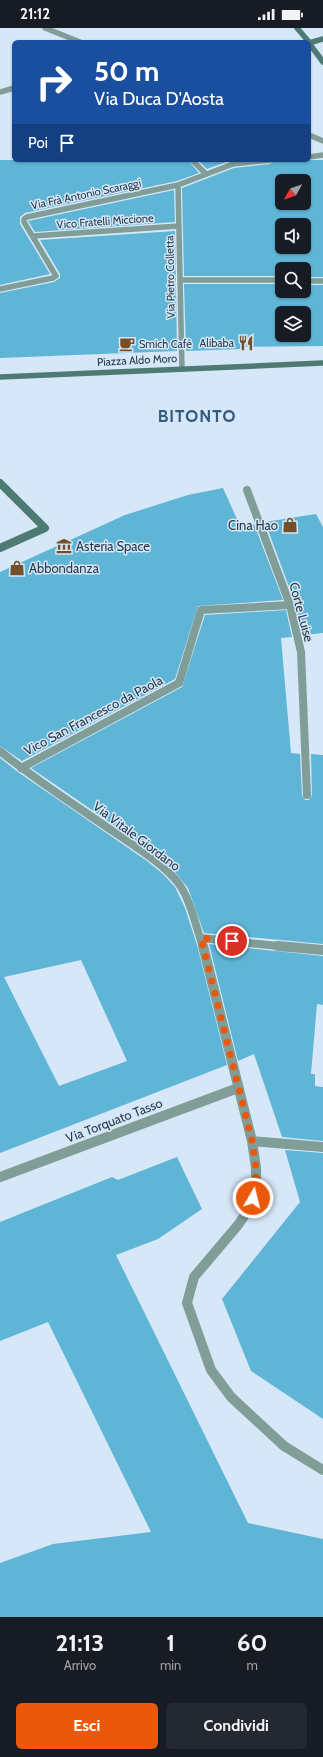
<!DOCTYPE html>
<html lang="it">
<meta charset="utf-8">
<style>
:root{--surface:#171b24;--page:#242831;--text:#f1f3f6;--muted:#9ea1a6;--accent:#ea580c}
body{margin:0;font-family:Cabin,sans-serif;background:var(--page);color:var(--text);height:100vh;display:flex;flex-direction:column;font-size:15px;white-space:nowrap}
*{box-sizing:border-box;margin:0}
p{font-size:13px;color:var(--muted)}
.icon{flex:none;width:22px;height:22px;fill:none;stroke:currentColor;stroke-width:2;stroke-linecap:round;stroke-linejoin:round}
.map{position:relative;height:1589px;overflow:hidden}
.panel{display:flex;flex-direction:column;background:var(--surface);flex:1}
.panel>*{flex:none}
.guide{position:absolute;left:12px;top:12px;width:299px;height:122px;border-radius:6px;box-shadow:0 1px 3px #0004;background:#1a4fa0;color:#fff;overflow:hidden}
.needle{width:26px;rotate:230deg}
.fabs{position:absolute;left:275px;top:146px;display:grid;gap:8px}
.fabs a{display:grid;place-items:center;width:36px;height:36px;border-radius:6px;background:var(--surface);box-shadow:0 1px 3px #0004;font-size:20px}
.pin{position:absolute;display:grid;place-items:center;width:34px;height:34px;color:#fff;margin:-17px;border:2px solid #fff;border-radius:50%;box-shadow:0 1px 4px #0007}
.me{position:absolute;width:44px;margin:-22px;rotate:8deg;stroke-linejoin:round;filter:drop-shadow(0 0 3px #0008)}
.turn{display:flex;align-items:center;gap:14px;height:84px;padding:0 16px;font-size:18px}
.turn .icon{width:52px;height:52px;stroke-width:2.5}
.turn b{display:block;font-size:28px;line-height:34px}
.then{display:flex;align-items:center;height:38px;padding:0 16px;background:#0003;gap:8px;font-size:15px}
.eta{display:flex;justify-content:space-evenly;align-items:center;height:68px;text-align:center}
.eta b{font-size:24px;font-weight:800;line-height:28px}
.cta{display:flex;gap:8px;margin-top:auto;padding:8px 16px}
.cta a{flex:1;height:46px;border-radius:6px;background:var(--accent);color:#fff;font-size:16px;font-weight:800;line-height:46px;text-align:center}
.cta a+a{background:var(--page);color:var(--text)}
.status{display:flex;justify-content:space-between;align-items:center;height:28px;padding:0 20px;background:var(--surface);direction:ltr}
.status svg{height:11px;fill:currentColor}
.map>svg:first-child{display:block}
.building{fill:#5fb5d6;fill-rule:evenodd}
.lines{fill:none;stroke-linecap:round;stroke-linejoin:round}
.street-far2{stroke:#809d98;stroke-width:5.5}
.street-far1{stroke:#809d98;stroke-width:8}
.street{stroke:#809d98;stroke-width:10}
.secondary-far1{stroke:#4e7a74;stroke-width:5.5}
.secondary{stroke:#4e7a74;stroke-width:8}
.route{stroke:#ea580c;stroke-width:7;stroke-dasharray:0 12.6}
.labels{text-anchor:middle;stroke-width:3;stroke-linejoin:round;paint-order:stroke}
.far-street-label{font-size:11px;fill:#273a49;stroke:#d6e7f8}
.far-poi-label{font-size:11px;fill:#273a49;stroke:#d6e7f8;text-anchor:end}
.poi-label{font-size:13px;fill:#273a49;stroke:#d6e7f8;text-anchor:start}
.street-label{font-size:13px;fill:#273a49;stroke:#d6e7f8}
.district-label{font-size:17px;font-weight:bold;letter-spacing:1px;fill:#325b7d;stroke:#d6e7f8}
</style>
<div class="status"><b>21:12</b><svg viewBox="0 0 49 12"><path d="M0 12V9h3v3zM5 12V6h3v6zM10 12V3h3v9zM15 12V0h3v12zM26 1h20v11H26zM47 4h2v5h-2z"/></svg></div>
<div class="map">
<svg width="323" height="1589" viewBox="0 0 323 1589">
<rect width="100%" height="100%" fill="#d6e7f8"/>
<!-- building -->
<path class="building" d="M 0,132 L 188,132 L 199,145 L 177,153 L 25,185 L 20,189 L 20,196 L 50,246 L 0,257 Z
M 198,132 L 232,132 L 207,141 Z
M 274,132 L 323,132 L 323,249 L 304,249 L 304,241 L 282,241 L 282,248 L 184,248 L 182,160 L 234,140 L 270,136 ZM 282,153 L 304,153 L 304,175 L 282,175 ZM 282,197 L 304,197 L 304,219 L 282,219 Z
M 174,162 L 175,194 L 35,204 L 28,193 Z
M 175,203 L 177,323 L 0,330 L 0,265 L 54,254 L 60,250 L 60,246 L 40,212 Z
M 184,256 L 282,256 L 282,263 L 304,263 L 304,257 L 323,257 L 323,318 L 242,319 L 242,321 L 186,323 ZM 282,285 L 304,285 L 304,307 L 282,307 Z
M 223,460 L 240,498 L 254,496 L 283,572 L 198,578 L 175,651 L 22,733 L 0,718 L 0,544 L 125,487 L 188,467 Z
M 316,486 L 323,499 L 323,605 L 303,607 L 295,575 L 265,494 Z
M 286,582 L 292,609 L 281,610 L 291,725 L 300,726 L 302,767 L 305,772 L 309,772 L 312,767 L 311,726 L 323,727 L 323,916 L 204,905 L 188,860 L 170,838 L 144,818 L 31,740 L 182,659 L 205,587 Z
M 0,730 L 18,744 L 147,833 L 163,846 L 175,859 L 185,880 L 197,917 L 227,1037 L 0,1125 ZM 81,932 L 127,1033 L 59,1058 L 4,949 Z
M 209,916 L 323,928 L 323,977 L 317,976 L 311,1046 L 315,1046 L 315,1058 L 323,1059 L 323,1113 L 282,1109 L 254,1026 L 238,1033 Z
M 285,1122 L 323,1125 L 323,1391 L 251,1343 L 222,1271 L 300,1174 Z
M 177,1129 L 202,1181 L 158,1211 L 116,1227 L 248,1495 L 323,1511 L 323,1589 L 0,1589 L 0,1535 L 53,1516 L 151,1504 L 48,1294 L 0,1313 L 0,1194 L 112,1149 L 118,1152 Z"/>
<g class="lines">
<!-- street-far2 -->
<path class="street-far2" d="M 45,0 L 80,14
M 0,64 L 14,60
M 309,107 L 323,113
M 309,129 L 323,127
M 192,132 L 206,146
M 178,157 L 182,341
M 33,208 L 179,198
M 180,252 L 282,252
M 304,253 L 323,253
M 0,261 L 53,250 L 56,248 L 24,194 L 24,191 L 27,189 L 178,157 L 233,136 L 270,132"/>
<!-- street-far1 -->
<path class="street-far1" d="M 247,462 L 290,577 L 301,624 L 307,767
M 0,723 C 37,753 78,779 117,806 C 136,819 165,837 179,856 C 191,873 196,899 203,919
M 21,740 L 179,655 L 201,582 L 290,577
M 201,910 L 288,919"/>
<!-- street -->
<path class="street" d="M 203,918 L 252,1113 L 256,1140 L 256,1162 L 251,1178 L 238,1197 L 194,1249 L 187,1275 L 211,1342 L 231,1369 L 284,1418 L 323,1442
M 278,918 L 323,922
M 252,1113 L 323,1119
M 0,1149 L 238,1060"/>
<!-- secondary-far1 -->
<path class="secondary-far1" d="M 297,0 L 309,14
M 323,11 L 309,15 L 323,34
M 0,349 L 323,335"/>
<!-- secondary -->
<path class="secondary" d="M 0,455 L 45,500 L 0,520"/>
</g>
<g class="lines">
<!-- route -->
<path class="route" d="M 232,913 L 201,910 L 252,1113 C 255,1132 259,1152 253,1170"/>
</g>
<!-- icons -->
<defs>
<symbol id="restaurant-bare" viewBox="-9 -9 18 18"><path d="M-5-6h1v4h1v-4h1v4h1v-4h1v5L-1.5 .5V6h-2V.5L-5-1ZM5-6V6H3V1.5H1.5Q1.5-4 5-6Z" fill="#74502a" stroke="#d6e7f8" stroke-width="2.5" paint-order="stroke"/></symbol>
<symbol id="cafe-bare" viewBox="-9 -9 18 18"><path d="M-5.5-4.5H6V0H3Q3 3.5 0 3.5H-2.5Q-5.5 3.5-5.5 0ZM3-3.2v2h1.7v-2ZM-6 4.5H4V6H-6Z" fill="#74502a" stroke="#d6e7f8" stroke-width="2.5" paint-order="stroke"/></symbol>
<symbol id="shop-bare" viewBox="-9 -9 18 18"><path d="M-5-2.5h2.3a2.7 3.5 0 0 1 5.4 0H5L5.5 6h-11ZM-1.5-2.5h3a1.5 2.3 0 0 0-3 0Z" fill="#74502a" stroke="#d6e7f8" stroke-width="2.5" paint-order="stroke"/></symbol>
<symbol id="museum-bare" viewBox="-9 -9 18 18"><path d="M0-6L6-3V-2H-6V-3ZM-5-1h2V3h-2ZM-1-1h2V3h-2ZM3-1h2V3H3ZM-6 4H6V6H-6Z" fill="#74502a" stroke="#d6e7f8" stroke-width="2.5" paint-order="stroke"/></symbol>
</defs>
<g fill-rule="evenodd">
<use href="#restaurant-bare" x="235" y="304" width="22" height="22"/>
<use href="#cafe-bare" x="116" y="305" width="22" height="22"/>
<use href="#shop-bare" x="279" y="486" width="22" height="22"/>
<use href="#museum-bare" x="53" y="507" width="22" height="22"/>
<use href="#shop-bare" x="6" y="529" width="22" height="22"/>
</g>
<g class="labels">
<!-- far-street labels -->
<g class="far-street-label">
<text transform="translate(86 166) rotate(-12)" y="4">Via Frà Antonio Scaraggi</text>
<text transform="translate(105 193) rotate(-4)" y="4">Vico Fratelli Miccione</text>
<text transform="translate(170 249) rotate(-91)" y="4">Via Pietro Colletta</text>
<text transform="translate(137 332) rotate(-3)" y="4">Piazza Aldo Moro</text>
</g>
<!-- far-poi labels -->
<g class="far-poi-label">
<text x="234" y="319">Alibaba</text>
<text x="139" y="320" text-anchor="start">Smich Cafè</text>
</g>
<!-- poi labels -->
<g class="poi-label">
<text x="278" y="502" text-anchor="end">Cina Hao</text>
<text x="76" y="523">Asteria Space</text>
<text x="29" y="545">Abbondanza</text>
</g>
<!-- street labels -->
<g class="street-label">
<text transform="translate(302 584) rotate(75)" y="5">Corte Luise</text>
<text transform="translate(93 687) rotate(-28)" y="5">Vico San Francesco da Paola</text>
<text transform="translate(137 808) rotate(37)" y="5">Via Vitale Giordano</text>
<text transform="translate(114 1092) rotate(-21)" y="5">Via Torquato Tasso</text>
</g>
<!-- district labels -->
<g class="district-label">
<text x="197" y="394">BITONTO</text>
</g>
</g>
</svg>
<div class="fabs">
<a><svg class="needle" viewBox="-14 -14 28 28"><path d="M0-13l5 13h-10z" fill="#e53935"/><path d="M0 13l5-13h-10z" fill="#9ea1a6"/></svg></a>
<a><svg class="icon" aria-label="sound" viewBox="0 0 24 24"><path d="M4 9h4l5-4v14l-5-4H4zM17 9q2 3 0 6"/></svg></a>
<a><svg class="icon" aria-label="search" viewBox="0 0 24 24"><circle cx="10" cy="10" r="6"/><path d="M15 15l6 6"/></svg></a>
<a><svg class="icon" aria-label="layers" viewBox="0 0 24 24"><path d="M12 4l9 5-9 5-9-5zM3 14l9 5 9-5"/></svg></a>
</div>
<div class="pin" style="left:232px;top:913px;background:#d93025"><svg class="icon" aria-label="arrive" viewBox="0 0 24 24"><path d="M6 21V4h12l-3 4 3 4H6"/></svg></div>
<svg class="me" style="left:253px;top:1170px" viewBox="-20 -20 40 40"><circle r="17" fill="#ea580c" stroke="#fff" stroke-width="3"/><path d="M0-11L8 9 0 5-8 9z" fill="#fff"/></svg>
<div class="guide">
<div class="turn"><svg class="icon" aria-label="right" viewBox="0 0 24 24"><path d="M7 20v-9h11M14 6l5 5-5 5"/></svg><div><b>50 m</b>Via Duca D'Aosta</div></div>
<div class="then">Poi<svg class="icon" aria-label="arrive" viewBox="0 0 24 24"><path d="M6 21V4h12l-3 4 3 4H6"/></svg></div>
</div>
</div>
<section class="panel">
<div class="eta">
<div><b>21:13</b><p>Arrivo</p></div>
<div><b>1</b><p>min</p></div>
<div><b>60</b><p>m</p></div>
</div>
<div class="cta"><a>Esci</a><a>Condividi</a></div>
</section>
